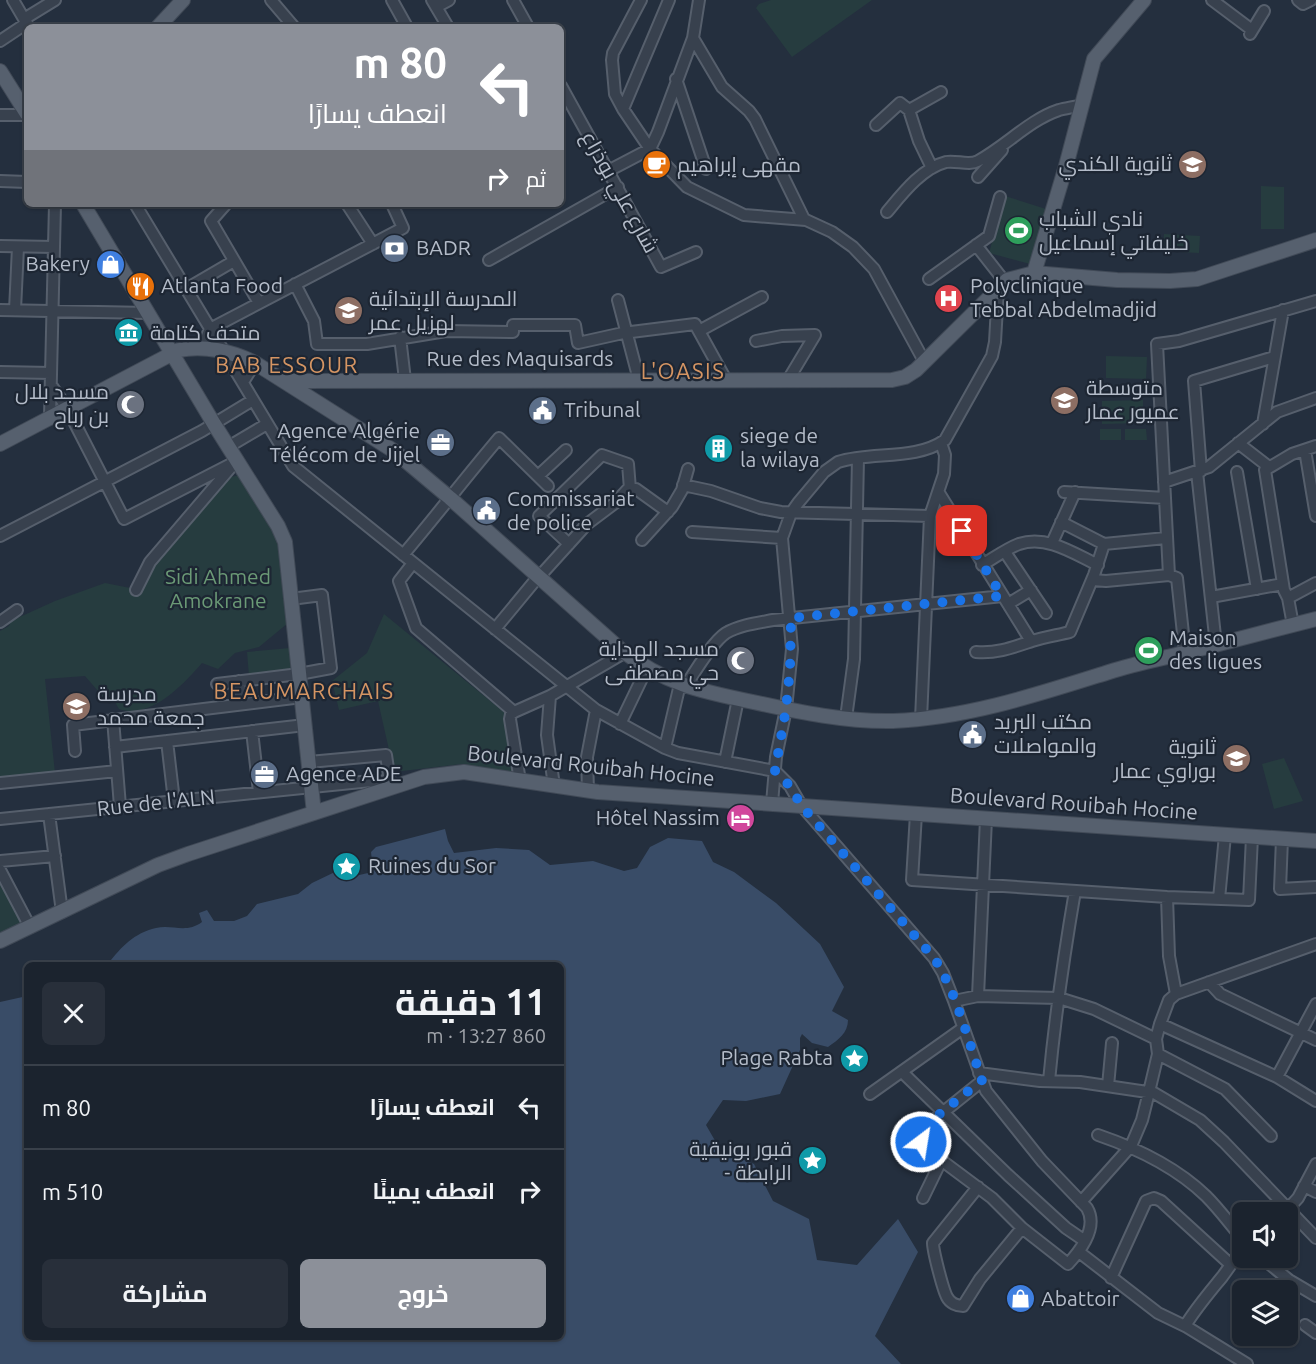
<!DOCTYPE html>
<html lang="ar">
<meta charset="utf-8">
<style>
:root{--surface:#1b232e;--page:#282f3a;--text:#f1f3f6;--muted:#a0a4aa;--line:#39404a;--accent:#8c9099}
body{margin:0;font-family:Ubuntu,Cairo,sans-serif;background:var(--page);color:var(--text);direction:rtl;height:100vh;display:flex;flex-direction:column;font-size:22px;white-space:nowrap}
*{box-sizing:border-box;margin:0}
p{font-size:20px;color:var(--muted)}
.icon{flex:none;width:33px;height:33px;fill:none;stroke:currentColor;stroke-width:2;stroke-linecap:round;stroke-linejoin:round}
.map{position:relative;flex:1;overflow:hidden;direction:ltr}
.side{position:absolute;left:24px;top:962px;width:540px;height:378px;display:flex;flex-direction:column;background:var(--surface);border-radius:9px;box-shadow:0 2px 4px #0004,0 0 0 2px var(--line);direction:rtl}
.side>*{flex:none}
.top-card{position:absolute;left:24px;top:24px;width:540px;height:183px;border-radius:9px;box-shadow:0 2px 4px #0004,0 0 0 2px var(--line);direction:rtl;background:#8c9099;color:#fff;overflow:hidden}
.tools{position:absolute;left:1232px;top:1202px;display:grid;gap:12px}
.tools a{display:grid;place-items:center;width:66px;height:66px;border-radius:9px;background:var(--surface);box-shadow:0 2px 4px #0004,0 0 0 2px var(--line);font-size:30px}
.pin{position:absolute;display:grid;place-items:center;width:51px;height:51px;color:#fff;margin:-26px;border-radius:12px;box-shadow:0 3px 9px #0006}
.me{position:absolute;width:66px;margin:-33px;rotate:31deg;stroke-linejoin:round;filter:drop-shadow(0 0 4px #0008)}
.turn{display:flex;align-items:center;gap:21px;height:126px;padding:0 18px;font-size:27px}
.turn .icon{width:78px;height:78px;stroke-width:2.5}
.turn b{display:block;font-size:42px;line-height:51px}
.then{display:flex;align-items:center;height:57px;padding:0 18px;background:#0003;gap:12px;font-size:22px}
.round{display:grid;place-items:center;flex:none;width:63px;height:63px;border-radius:9px;background:var(--page)}
.summary{display:flex;align-items:center;justify-content:space-between;height:102px;padding:0 18px}
h1{font-size:36px;font-weight:700;line-height:45px}
.primary-button{display:flex;gap:12px;margin-top:auto;padding:12px 18px}
.primary-button a{flex:1;height:69px;border-radius:9px;background:var(--accent);color:#fff;font-size:24px;font-weight:700;line-height:69px;text-align:center}
.primary-button a+a{background:var(--page);color:var(--text)}
ul{padding:0;list-style:none}
li{display:flex;align-items:center;gap:18px;height:84px;padding:0 18px;border-top:2px solid var(--line)}
li div{flex:1}
li b{display:block;font-size:22px}
li em{font-style:normal}
.map>svg:first-child{display:block}
.green{fill:#263c3f}
.water{fill:#394c67}
.lines{fill:none;stroke-linecap:round;stroke-linejoin:round}
.minor-casing{stroke:#565f6c;stroke-width:14}
.major-casing{stroke:#414a57;stroke-width:16}
.minor{stroke:#38414e;stroke-width:10}
.major{stroke:#56606e;stroke-width:14}
.route{stroke:#1a73e8;stroke-width:10;stroke-dasharray:0 18}
.labels{text-anchor:middle;stroke-width:4.5;stroke-linejoin:round;paint-order:stroke}
.poi-label{font-size:21px;fill:#b4bcc9;stroke:#1d2633;text-anchor:start}
.street-label{font-size:21px;fill:#b4bcc9;stroke:#1d2633}
.park-label{font-size:21px;fill:#6b9a76;stroke:#1d2633}
.neighbourhood-label{font-size:22px;letter-spacing:1.5px;fill:#d59563;stroke:#1d2633}
</style>
<div class="map">
<svg width="1316" height="1364" viewBox="0 0 1316 1364">
<rect width="100%" height="100%" fill="#242f3e"/>
<!-- green -->
<path class="green" d="M 771,0 L 872,0 L 792,57 L 756,8 L 759,4 Z
M 1261,186 L 1284,187 L 1284,229 L 1261,229 Z
M 1005,196 L 1046,209 L 1030,264 L 989,253 Z
M 1164,234 L 1200,236 L 1199,253 L 1163,251 Z
M 1106,356 L 1147,357 L 1146,379 L 1106,378 Z
M 1143,400 L 1143,423 L 1102,424 L 1102,401 Z
M 1100,429 L 1121,429 L 1121,440 L 1100,440 Z
M 1125,429 L 1146,429 L 1147,440 L 1125,440 Z
M 239,475 L 280,542 L 288,623 L 259,647 L 235,653 L 218,669 L 202,663 C 183,685 150,720 119,709 L 112,697 L 104,698 L 85,676 L 45,679 L 55,773 L 0,778 L 0,631 L 9,626 L 11,621 L 55,601 L 105,583 L 140,590 L 153,565 L 227,478 Z
M 384,614 L 505,713 L 516,776 L 462,764 L 394,772 L 378,701 L 339,710 L 332,681 L 367,653 Z
M 290,648 L 292,671 L 249,676 L 247,652 Z
M 1284,758 L 1303,801 L 1274,809 L 1262,764 Z
M 0,881 L 22,924 L 0,934 Z"/>
<!-- water -->
<path class="water" d="M 445,829 L 448,841 L 454,853 L 496,848 L 529,850 L 550,865 L 593,861 L 624,871 L 637,868 L 650,847 L 668,838 L 702,841 L 713,862 L 734,872 L 776,903 L 820,944 L 844,987 L 832,1011 L 848,1020 C 848,1033 838,1040 828,1047 L 812,1043 L 802,1034 L 800,1038 L 800,1050 L 780,1094 L 746,1101 L 723,1100 L 706,1125 L 721,1151 L 754,1164 L 773,1201 L 809,1219 L 817,1260 L 857,1265 L 898,1219 L 918,1252 L 875,1336 L 901,1364 L 0,1364 L 0,1002 L 27,996 L 27,1336 L 561,1336 L 561,964 L 108,964 C 121,947 134,933 156,928 C 172,924 186,934 202,922 L 199,913 L 207,910 L 214,921 L 234,921 L 247,916 L 257,904 L 298,894 L 312,883 L 337,871 L 355,876 L 368,873 L 375,868 L 376,862 L 372,861 L 371,852 L 376,847 Z"/>
<g class="lines">
<defs>
<path id="minor" d="M 13,0 L 27,24
M 271,0 L 294,27
M 392,0 L 407,27
M 432,0 L 448,27
M 513,0 L 528,27
M 641,0 L 613,53 L 612,60 L 615,94 L 623,109 L 650,149 L 687,187 L 744,215 L 806,220 L 832,232 L 853,247 L 874,269 L 924,361
M 1212,0 L 1252,30
M 1298,0 L 1303,4 L 1311,0
M 436,7 L 449,0
M 24,19 L 55,0
M 1250,34 L 1264,11
M 693,38 L 722,87 L 749,111 L 755,119 L 804,219
M 0,41 L 27,23
M 676,79 L 706,169
M 561,86 L 661,267 L 696,252
M 623,109 L 669,0
M 909,110 L 941,92
M 0,115 L 27,115
M 876,125 L 900,103 L 909,110 L 919,141 L 932,168
M 608,171 L 650,149 L 658,132 L 693,38 L 699,0
M 978,177 L 1002,150
M 0,181 L 27,182
M 135,204 L 293,466 L 596,710 L 665,748 L 678,753 L 775,771
M 226,204 L 211,221 L 259,303
M 347,204 L 373,244
M 887,212 C 902,194 922,168 946,162 C 956,160 969,166 978,161 C 1006,146 1029,120 1059,110 C 1067,108 1075,107 1082,105
M 976,245 L 1005,282
M 0,246 L 54,247
M 489,260 L 618,187
M 929,279 L 989,236 L 1000,197
M 295,284 L 314,321 L 317,344 L 367,344 L 446,331 L 513,332 L 513,325 L 575,325 L 578,343 L 623,333 L 695,324 L 726,380
M 186,289 L 234,261
M 618,300 L 639,380
M 0,310 L 148,313
M 15,310 L 18,247
M 699,331 L 762,297
M 400,337 L 405,380
M 756,341 L 782,336 L 815,335 L 788,380
M 202,348 L 210,329 L 403,228 L 392,204
M 0,372 L 51,373
M 243,382 L 255,363
M 51,385 L 67,408 L 124,519 L 237,461
M 50,417 L 55,204
M 1263,424 L 1283,310
M 1238,443 L 1269,467
M 228,447 L 267,424
M 1305,450 L 1316,516
M 1201,471 L 1194,381 L 1274,357
M 1197,472 L 1216,645
M 1237,472 L 1257,589
M 538,476 L 566,450
M 1164,482 L 1209,467 L 1277,412 L 1316,398
M 683,485 L 711,491 L 760,508 L 781,512 L 930,516
M 1064,492 L 1165,498
M 939,493 L 1031,641
M 1061,522 L 1104,544 L 1166,538
M 692,532 L 782,538
M 0,536 L 202,431 L 253,400
M 642,540 L 672,507 L 682,490 L 688,469
M 1052,543 L 1075,492
M 569,544 L 539,516 L 602,455 L 628,464 L 630,489
M 1005,552 L 1046,613
M 403,555 C 436,516 466,477 499,438 L 548,486
M 413,563 L 399,581 L 416,628 L 514,712
M 982,565 C 994,558 1006,549 1019,544 C 1047,535 1073,553 1098,565
M 1169,575 L 1157,344 L 1179,341 L 1316,301
M 539,577 L 587,524 L 615,503 L 628,489 L 636,489 L 668,512
M 1092,580 L 1106,581 L 1169,575 L 1177,578 L 1185,652
M 136,590 L 150,562 L 232,466
M 1211,597 L 1283,584
M 1288,598 L 1316,583
M 1008,604 L 1031,590
M 0,622 L 17,610
M 1293,625 L 1288,598 L 1284,590 L 1265,470 L 1292,454 L 1316,446
M 495,629 L 538,577
M 976,652 C 996,654 1014,647 1032,641 C 1045,637 1058,635 1070,632 L 1094,575 L 1104,544
M 239,681 L 241,704
M 217,684 L 299,674 L 331,668 L 322,595 L 291,599
M 685,687 C 694,673 713,641 726,633 C 740,625 757,623 773,620 L 1003,596
M 550,696 L 547,735 L 554,786
M 514,712 L 550,696 L 624,653
M 514,712 L 511,714 L 510,719 L 520,781
M 846,718 L 854,659 L 858,458
M 113,719 L 120,806
M 921,719 L 930,516 L 944,474 L 945,455 L 941,443
M 620,724 L 647,668
M 252,731 L 259,792
M 167,741 L 174,801
M 115,747 L 305,725
M 665,748 L 680,684
M 75,751 L 73,725 L 302,697
M 309,762 L 386,755 L 390,782
M 725,762 L 738,699
M 775,771 L 790,786 L 801,805 L 934,958 L 943,973 L 954,1001 L 986,1091 L 1042,1161 L 1087,1208 C 1098,1227 1081,1250 1068,1264 L 1022,1228 L 992,1198 L 925,1148 L 921,1138 L 926,1126 L 982,1081
M 0,783 L 117,771
M 588,791 L 587,757 L 596,710
M 772,803 L 776,757 L 786,709 L 792,649 L 782,538 L 791,513 L 798,503 L 824,472 L 838,462 C 872,451 915,461 945,440 L 992,356 L 995,342 L 998,289
M 49,814 L 62,912
M 916,814 L 912,880 L 1167,897 L 1249,900 L 1252,837
M 0,819 L 371,781 L 390,782 L 398,785
M 1282,839 L 1280,889 L 1316,887
M 0,861 L 55,856
M 0,870 L 30,927
M 1167,897 L 1169,956 L 1176,994
M 1219,899 L 1225,835
M 1209,982 L 1220,994 L 1316,1040
M 978,996 L 986,819
M 954,1001 L 978,996 L 1059,998 L 1094,1009 L 1156,1039
M 1160,1024 L 1277,1077 L 1316,1101
M 1158,1054 L 1225,1089 L 1271,1136
M 902,1072 L 1008,1175 L 1066,1228 L 1085,1241
M 979,1073 L 1040,1081 L 1080,1082 L 1154,1093 L 1200,1120 L 1224,1142 L 1316,1238
M 1277,1077 L 1316,1004
M 1049,1081 C 1055,1017 1064,955 1075,891
M 1108,1086 L 1112,1043
M 870,1094 L 963,1028
M 1098,1135 C 1136,1148 1176,1167 1206,1196 C 1219,1209 1230,1224 1242,1238
M 1304,1186 L 1316,1192
M 978,1187 L 933,1243 C 933,1251 943,1290 947,1297 C 950,1303 957,1306 963,1306 L 980,1279 L 1022,1228
M 923,1198 L 941,1161
M 1081,1202 L 1131,1146 L 1142,1120 L 1149,1092 L 1158,1054 L 1156,1039 L 1160,1024 L 1169,1000 L 1176,994 L 1316,944
M 1285,1212 L 1298,1198 L 1316,1164
M 1079,1252 L 1158,1313 L 1187,1327 L 1247,1364
M 1261,1257 L 1289,1280 L 1316,1296
M 1111,1278 L 1146,1201 L 1154,1198 L 1161,1201 L 1230,1264
M 1305,1325 L 1316,1333
M 1185,1326 C 1196,1308 1209,1293 1222,1277 C 1229,1268 1234,1259 1242,1251"/>
<path id="major" d="M 158,27 L 183,0
M 0,71 L 27,114
M 83,204 L 214,424 L 278,526 L 285,542 L 314,813
M 1034,273 L 1066,166 L 1094,59 L 1144,0
M 284,381 L 892,380 L 905,377 L 916,370 L 1007,280 L 1034,273 L 1117,280 L 1170,281 L 1197,279 L 1316,240
M 0,444 L 179,350 C 204,345 232,351 255,363 L 394,451 L 450,498 L 620,649 C 665,684 699,691 753,702 C 799,712 846,722 893,721 C 967,718 1039,694 1109,672 C 1133,664 1159,659 1184,653 C 1228,642 1272,630 1316,619
M 0,941 L 158,865 L 188,854 L 424,777 L 464,772 L 598,792 L 1316,841"/>
</defs>
<!-- minor casing -->
<use href="#minor" class="minor-casing"/>
<!-- major casing -->
<use href="#major" class="major-casing"/>
<!-- minor -->
<use href="#minor" class="minor"/>
<!-- major -->
<use href="#major" class="major"/>
</g>
<g class="lines">
<!-- route -->
<path class="route" d="M 921,1142 L 921,1133 L 926,1125 L 982,1080 C 968,1041 957,993 934,958 L 801,805 L 790,786 L 775,771 L 786,709 L 790,669 L 791,618 L 1002,596 L 962,531"/>
</g>
<!-- icons -->
<defs>
<symbol id="school-disc" viewBox="-11 -11 22 22"><circle r="9.5" fill="#8d6e63" stroke="#1d2633"/><path d="M0-5L7-2L0 1L-7-2ZM-4 1L0 2.5L4 1V4Q0 6-4 4Z" fill="#fff"/></symbol>
<symbol id="cafe-disc" viewBox="-11 -11 22 22"><circle r="9.5" fill="#e8710a" stroke="#1d2633"/><path d="M-5.5-4.5H6V0H3Q3 3.5 0 3.5H-2.5Q-5.5 3.5-5.5 0ZM3-3.2v2h1.7v-2ZM-6 4.5H4V6H-6Z" fill="#fff"/></symbol>
<symbol id="stadium-disc" viewBox="-11 -11 22 22"><circle r="9.5" fill="#2e9e5b" stroke="#1d2633"/><path d="M0-5a6.5 5 0 1 0 0 10a6.5 5 0 1 0 0-10ZM-3.5-1.8h7v3.6h-7Z" fill="#fff"/></symbol>
<symbol id="bank-disc" viewBox="-11 -11 22 22"><circle r="9.5" fill="#5c6f8a" stroke="#1d2633"/><path d="M-6-4H6V4H-6ZM0-2.3a2.3 2.3 0 1 0 0 4.6a2.3 2.3 0 1 0 0-4.6Z" fill="#fff"/></symbol>
<symbol id="shop-disc" viewBox="-11 -11 22 22"><circle r="9.5" fill="#3f7fe0" stroke="#1d2633"/><path d="M-5-2.5h2.3a2.7 3.5 0 0 1 5.4 0H5L5.5 6h-11ZM-1.5-2.5h3a1.5 2.3 0 0 0-3 0Z" fill="#fff"/></symbol>
<symbol id="restaurant-disc" viewBox="-11 -11 22 22"><circle r="9.5" fill="#e8710a" stroke="#1d2633"/><path d="M-5-6h1v4h1v-4h1v4h1v-4h1v5L-1.5 .5V6h-2V.5L-5-1ZM5-6V6H3V1.5H1.5Q1.5-4 5-6Z" fill="#fff"/></symbol>
<symbol id="hospital-disc" viewBox="-11 -11 22 22"><circle r="9.5" fill="#e0444e" stroke="#1d2633"/><path d="M-5-5h3v3.5h4V-5h3V5h-3V1.5h-4V5h-3Z" fill="#fff"/></symbol>
<symbol id="museum-disc" viewBox="-11 -11 22 22"><circle r="9.5" fill="#0f9aa8" stroke="#1d2633"/><path d="M0-6L6-3V-2H-6V-3ZM-5-1h2V3h-2ZM-1-1h2V3h-2ZM3-1h2V3H3ZM-6 4H6V6H-6Z" fill="#fff"/></symbol>
<symbol id="mosque-disc" viewBox="-11 -11 22 22"><circle r="9.5" fill="#6b7280" stroke="#1d2633"/><path d="M3.5-4.9A6 6 0 1 0 3.5 4.9A5 5 0 1 1 3.5-4.9Z" fill="#fff"/></symbol>
<symbol id="civic-disc" viewBox="-11 -11 22 22"><circle r="9.5" fill="#5c6f8a" stroke="#1d2633"/><path d="M-.6-6.5H3V-4.5H.6V-3L4-1V1h2V6H-6V1h2V-1L-.6-3ZM-1.2 2.5V6h2.4V2.5Z" fill="#fff"/></symbol>
<symbol id="office-disc" viewBox="-11 -11 22 22"><circle r="9.5" fill="#5c6f8a" stroke="#1d2633"/><path d="M-6-3h4V-5.5h4V-3h4V5H-6ZM-1-4.5V-3h2v-1.5ZM-6 0V1H6V0Z" fill="#fff"/></symbol>
<symbol id="building-disc" viewBox="-11 -11 22 22"><circle r="9.5" fill="#0f9aa8" stroke="#1d2633"/><path d="M-4-6H4V6H1V3H-1V6H-4ZM-2.5-4.3h1.7v1.8h-1.7ZM.8-4.3h1.7v1.8H.8ZM-2.5-1h1.7V.8h-1.7ZM.8-1h1.7V.8H.8Z" fill="#fff"/></symbol>
<symbol id="hotel-disc" viewBox="-11 -11 22 22"><circle r="9.5" fill="#d1479c" stroke="#1d2633"/><path d="M-6-4.5h1.5V1H6V5H4.5V3h-9V5H-6ZM-4 0a1.8 1.8 0 1 1 3.6 0ZM.5 0V-2.5h3Q6-2.5 6 0Z" fill="#fff"/></symbol>
<symbol id="sight-disc" viewBox="-11 -11 22 22"><circle r="9.5" fill="#0f9aa8" stroke="#1d2633"/><path d="M0-6L1.8-2.2L6-1.7L2.9 1.2L3.7 5.4L0 3.3L-3.7 5.4L-2.9 1.2L-6-1.7L-1.8-2.2Z" fill="#fff"/></symbol>
</defs>
<g fill-rule="evenodd">
<use href="#school-disc" x="1176" y="148" width="33" height="33"/>
<use href="#cafe-disc" x="640" y="148" width="33" height="33"/>
<use href="#stadium-disc" x="1002" y="214" width="33" height="33"/>
<use href="#bank-disc" x="378" y="232" width="33" height="33"/>
<use href="#shop-disc" x="94" y="248" width="33" height="33"/>
<use href="#restaurant-disc" x="124" y="270" width="33" height="33"/>
<use href="#hospital-disc" x="932" y="282" width="33" height="33"/>
<use href="#school-disc" x="332" y="294" width="33" height="33"/>
<use href="#museum-disc" x="112" y="316" width="33" height="33"/>
<use href="#school-disc" x="1048" y="384" width="33" height="33"/>
<use href="#mosque-disc" x="114" y="388" width="33" height="33"/>
<use href="#civic-disc" x="526" y="394" width="33" height="33"/>
<use href="#office-disc" x="424" y="426" width="33" height="33"/>
<use href="#building-disc" x="702" y="432" width="33" height="33"/>
<use href="#civic-disc" x="470" y="494" width="33" height="33"/>
<use href="#stadium-disc" x="1132" y="634" width="33" height="33"/>
<use href="#mosque-disc" x="724" y="644" width="33" height="33"/>
<use href="#school-disc" x="60" y="690" width="33" height="33"/>
<use href="#civic-disc" x="956" y="718" width="33" height="33"/>
<use href="#school-disc" x="1220" y="742" width="33" height="33"/>
<use href="#office-disc" x="248" y="758" width="33" height="33"/>
<use href="#hotel-disc" x="724" y="802" width="33" height="33"/>
<use href="#sight-disc" x="330" y="850" width="33" height="33"/>
<use href="#sight-disc" x="838" y="1042" width="33" height="33"/>
<use href="#sight-disc" x="796" y="1144" width="33" height="33"/>
<use href="#shop-disc" x="1004" y="1282" width="33" height="33"/>
</g>
<g class="labels">
<!-- poi labels -->
<g class="poi-label">
<text x="1172" y="171" text-anchor="end">ثانوية الكندي</text>
<text x="677" y="172">مقهى إبراهيم</text>
<text x="1039" y="226">نادي الشباب<tspan x="1039" dy="24">خليفاتي إسماعيل</tspan></text>
<text x="416" y="255">BADR</text>
<text x="90" y="271" text-anchor="end">Bakery</text>
<text x="161" y="293">Atlanta Food</text>
<text x="970" y="293">Polyclinique<tspan x="970" dy="24">Tebbal Abdelmadjid</tspan></text>
<text x="369" y="306">المدرسة الإبتدائية<tspan x="369" dy="24">لهزيل عمر</tspan></text>
<text x="150" y="340">متحف كتامة</text>
<text x="1086" y="395">متوسطة<tspan x="1086" dy="24">عميور عمار</tspan></text>
<text x="109" y="399" text-anchor="end">مسجد بلال<tspan x="109" dy="24">بن رباح</tspan></text>
<text x="564" y="417">Tribunal</text>
<text x="420" y="438" text-anchor="end">Agence Algérie<tspan x="420" dy="24">Télécom de Jijel</tspan></text>
<text x="740" y="443">siege de<tspan x="740" dy="24">la wilaya</tspan></text>
<text x="507" y="506">Commissariat<tspan x="507" dy="24">de police</tspan></text>
<text x="1169" y="645">Maison<tspan x="1169" dy="24">des ligues</tspan></text>
<text x="719" y="656" text-anchor="end">مسجد الهداية<tspan x="719" dy="24">حي مصطفى</tspan></text>
<text x="97" y="701">مدرسة<tspan x="97" dy="24">جمعة محمد</tspan></text>
<text x="994" y="729">مكتب البريد<tspan x="994" dy="24">والمواصلات</tspan></text>
<text x="1216" y="754" text-anchor="end">ثانوية<tspan x="1216" dy="24">بوراوي عمار</tspan></text>
<text x="286" y="781">Agence ADE</text>
<text x="720" y="825" text-anchor="end">Hôtel Nassim</text>
<text x="368" y="873">Ruines du Sor</text>
<text x="833" y="1065" text-anchor="end">Plage Rabta</text>
<text x="792" y="1156" text-anchor="end">قبور بونيقية<tspan x="792" dy="24">- الرابطة</tspan></text>
<text x="1041" y="1306">Abattoir</text>
</g>
<!-- street labels -->
<g class="street-label">
<text transform="translate(620 192) rotate(61)" y="7">شارع علي بوذراع</text>
<text x="520" y="366">Rue des Maquisards</text>
<text transform="translate(591 766) rotate(6)" y="7">Boulevard Rouibah Hocine</text>
<text transform="translate(156 803) rotate(-6)" y="7">Rue de l'ALN</text>
<text transform="translate(1074 804) rotate(4)" y="7">Boulevard Rouibah Hocine</text>
</g>
<!-- park labels -->
<g class="park-label">
<text x="218" y="584">Sidi Ahmed<tspan x="218" dy="24">Amokrane</tspan></text>
</g>
<!-- neighbourhood labels -->
<g class="neighbourhood-label">
<text x="287" y="373">BAB ESSOUR</text>
<text x="683" y="379">L'OASIS</text>
<text x="304" y="699">BEAUMARCHAIS</text>
</g>
</g>
</svg>
<div class="tools">
<a><svg class="icon" aria-label="sound" viewBox="0 0 24 24"><path d="M4 9h4l5-4v14l-5-4H4zM17 9q2 3 0 6"/></svg></a>
<a><svg class="icon" aria-label="layers" viewBox="0 0 24 24"><path d="M12 4l9 5-9 5-9-5zM3 14l9 5 9-5"/></svg></a>
</div>
<div class="pin" style="left:962px;top:531px;background:#d93025"><svg class="icon" aria-label="arrive" viewBox="0 0 24 24"><path d="M6 21V4h12l-3 4 3 4H6"/></svg></div>
<svg class="me" style="left:921px;top:1142px" viewBox="-20 -20 40 40"><circle r="17" fill="#1a73e8" stroke="#fff" stroke-width="3"/><path d="M0-11L8 9 0 5-8 9z" fill="#fff"/></svg>
<div class="top-card">
<div class="turn"><svg class="icon" aria-label="left" viewBox="0 0 24 24"><path d="M17 20v-9H6M10 6l-5 5 5 5"/></svg><div><b>80 m</b>انعطف يسارًا</div></div>
<div class="then">ثم<svg class="icon" aria-label="right" viewBox="0 0 24 24"><path d="M7 20v-9h11M14 6l5 5-5 5"/></svg></div>
</div>
<section class="side">
<div class="summary"><div><h1>11 دقيقة</h1><p>860 m · 13:27</p></div><a class="round"><svg class="icon" aria-label="close" viewBox="0 0 24 24"><path d="M6 6l12 12M18 6L6 18"/></svg></a></div>
<ul>
<li><svg class="icon" aria-label="left" viewBox="0 0 24 24"><path d="M17 20v-9H6M10 6l-5 5 5 5"/></svg><div><b>انعطف يسارًا</b></div><em>80 m</em></li>
<li><svg class="icon" aria-label="right" viewBox="0 0 24 24"><path d="M7 20v-9h11M14 6l5 5-5 5"/></svg><div><b>انعطف يمينًا</b></div><em>510 m</em></li>
</ul>
<div class="primary-button"><a>خروج</a><a>مشاركة</a></div>
</section>
</div>
